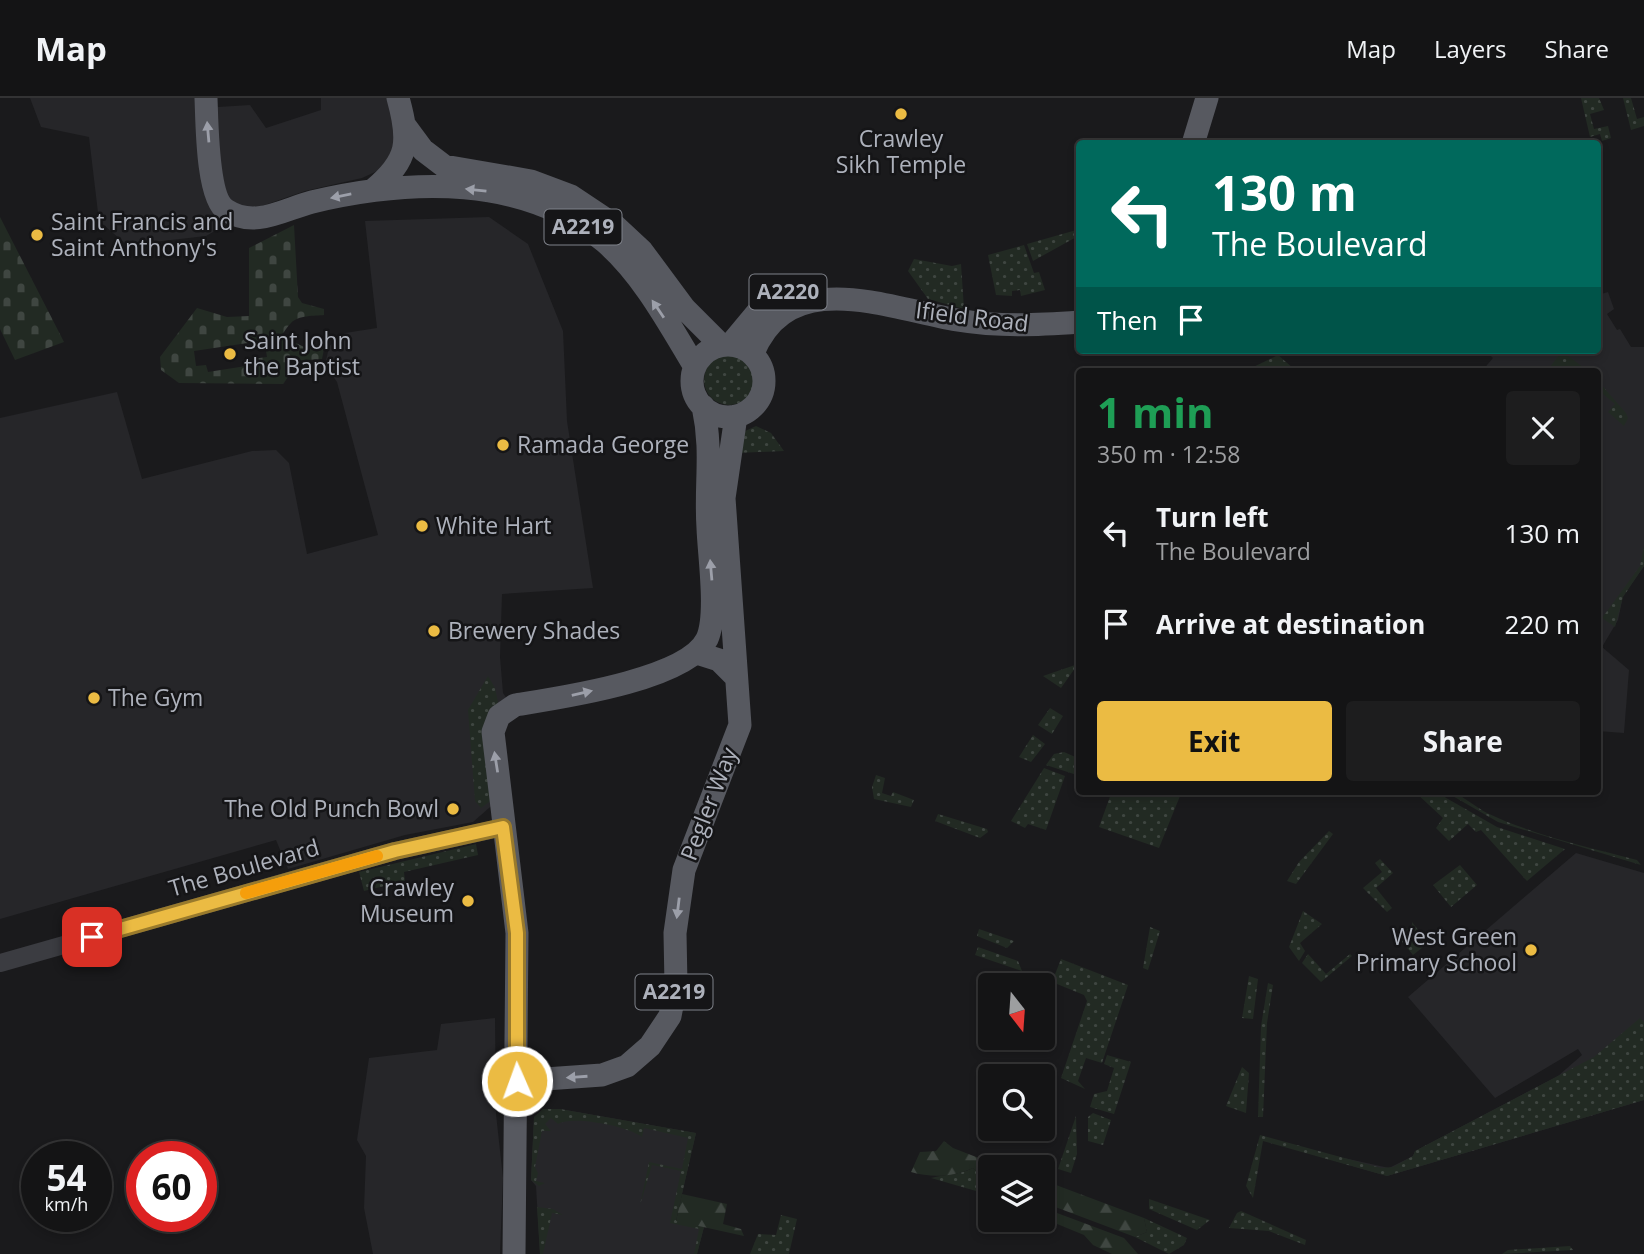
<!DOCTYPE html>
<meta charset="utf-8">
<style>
:root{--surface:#141415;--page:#1d1d1e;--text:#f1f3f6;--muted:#9d9ea0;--line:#333334;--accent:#ebbb43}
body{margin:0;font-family:"Open Sans",sans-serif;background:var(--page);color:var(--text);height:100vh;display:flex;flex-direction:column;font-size:26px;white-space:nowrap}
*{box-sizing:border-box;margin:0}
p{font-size:23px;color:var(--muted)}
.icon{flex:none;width:38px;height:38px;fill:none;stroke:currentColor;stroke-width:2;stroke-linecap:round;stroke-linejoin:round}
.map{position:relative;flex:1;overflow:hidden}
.drawer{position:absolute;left:1076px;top:270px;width:525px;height:427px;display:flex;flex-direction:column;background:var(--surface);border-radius:7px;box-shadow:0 4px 10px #0003,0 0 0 2px var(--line)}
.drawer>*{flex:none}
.banner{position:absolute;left:1076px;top:42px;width:525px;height:214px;border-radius:7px;box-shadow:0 4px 10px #0003,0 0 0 2px var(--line);background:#00695c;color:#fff;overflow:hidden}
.needle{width:46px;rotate:163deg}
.tools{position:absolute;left:978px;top:875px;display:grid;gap:14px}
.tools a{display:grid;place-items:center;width:77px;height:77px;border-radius:7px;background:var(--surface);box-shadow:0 4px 10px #0003,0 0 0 2px var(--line);font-size:35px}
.speed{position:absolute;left:21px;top:1043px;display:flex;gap:14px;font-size:35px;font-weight:700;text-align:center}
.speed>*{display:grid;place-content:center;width:91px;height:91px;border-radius:50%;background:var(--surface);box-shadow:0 4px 10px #0003,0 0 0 2px var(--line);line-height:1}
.speed small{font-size:18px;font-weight:400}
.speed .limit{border:10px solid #d22;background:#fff;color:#111}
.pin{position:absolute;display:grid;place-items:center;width:60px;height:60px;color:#fff;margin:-30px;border-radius:14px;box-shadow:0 4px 10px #0006}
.me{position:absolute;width:77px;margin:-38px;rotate:358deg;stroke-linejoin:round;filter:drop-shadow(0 0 5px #0008)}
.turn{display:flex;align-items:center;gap:24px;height:147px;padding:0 21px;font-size:32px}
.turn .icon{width:91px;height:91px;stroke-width:2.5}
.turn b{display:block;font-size:49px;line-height:60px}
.then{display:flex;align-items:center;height:66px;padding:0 21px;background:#0003;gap:14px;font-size:26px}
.round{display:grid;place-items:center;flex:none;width:74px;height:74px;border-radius:7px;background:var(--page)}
.summary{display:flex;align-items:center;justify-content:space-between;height:119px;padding:0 21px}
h1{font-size:42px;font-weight:700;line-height:52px;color:#1e9e55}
.action{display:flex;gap:14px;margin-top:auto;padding:14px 21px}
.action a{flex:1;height:80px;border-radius:7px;background:var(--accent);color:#111;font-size:28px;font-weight:700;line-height:80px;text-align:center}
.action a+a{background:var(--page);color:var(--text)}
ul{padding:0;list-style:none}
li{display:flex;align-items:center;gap:21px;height:91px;padding:0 21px}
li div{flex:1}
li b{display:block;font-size:26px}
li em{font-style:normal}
header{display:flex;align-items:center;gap:42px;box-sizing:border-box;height:98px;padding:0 35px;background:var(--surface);border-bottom:2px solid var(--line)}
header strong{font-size:33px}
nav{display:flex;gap:38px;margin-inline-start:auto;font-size:24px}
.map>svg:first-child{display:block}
.built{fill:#262629}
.grass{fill:url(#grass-dots)}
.forest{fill:url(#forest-firs)}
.cemetery{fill:url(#cemetery-stones)}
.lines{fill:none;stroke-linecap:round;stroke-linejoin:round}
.minor{stroke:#3b3c41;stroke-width:18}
.major{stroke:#575960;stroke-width:23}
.oneway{fill:#9c9fa9}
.route-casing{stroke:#997a2c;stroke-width:18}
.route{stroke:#ebbb43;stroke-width:12}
.slow{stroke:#f59e0b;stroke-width:12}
.poi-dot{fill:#ebbb43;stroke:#151517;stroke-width:2.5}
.labels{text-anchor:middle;stroke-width:5;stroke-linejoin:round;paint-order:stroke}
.shield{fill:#151517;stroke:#7f828a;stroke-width:2}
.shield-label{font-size:21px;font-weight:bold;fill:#adb1bb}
.poi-label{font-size:23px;fill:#adb1bb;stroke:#151517;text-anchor:start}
.street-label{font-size:23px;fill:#adb1bb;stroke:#151517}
</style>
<header>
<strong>Map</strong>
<nav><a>Map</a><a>Layers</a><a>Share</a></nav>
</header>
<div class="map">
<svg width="1644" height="1156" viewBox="0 0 1644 1156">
<defs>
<pattern id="grass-dots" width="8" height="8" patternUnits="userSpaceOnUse" patternTransform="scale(1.75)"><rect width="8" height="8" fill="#222a23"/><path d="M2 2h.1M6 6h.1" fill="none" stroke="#3f4641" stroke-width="1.8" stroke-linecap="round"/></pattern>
<pattern id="forest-firs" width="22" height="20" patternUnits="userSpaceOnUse" patternTransform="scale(1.75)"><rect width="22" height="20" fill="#222a23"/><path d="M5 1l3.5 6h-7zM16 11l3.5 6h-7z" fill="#3f4641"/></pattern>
<pattern id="cemetery-stones" width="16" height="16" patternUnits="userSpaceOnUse" patternTransform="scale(1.75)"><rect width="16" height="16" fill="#222a23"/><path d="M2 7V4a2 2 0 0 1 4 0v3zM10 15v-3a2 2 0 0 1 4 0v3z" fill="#3f4641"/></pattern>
</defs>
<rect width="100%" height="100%" fill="#1a1a1c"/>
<!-- built -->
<path class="built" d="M 30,0 L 211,0 L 218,9 L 250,7 L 266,30 L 321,12 L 321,0 L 390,0 L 400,30 L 386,69 L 362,80 L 305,93 L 253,111 L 206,138 L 127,147 L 99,123 L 89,39 L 41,29 Z
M 489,119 L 528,146 L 563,233 L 567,323 L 593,490 L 502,496 L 500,559 L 503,595 L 507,601 L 499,618 L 497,703 L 473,724 L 405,737 L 288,771 L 276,742 L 0,821 L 0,320 L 117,294 L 142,381 L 252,353 L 276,352 L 289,365 L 307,456 L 378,437 L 337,284 L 325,267 L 329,249 L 336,240 L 345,235 L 377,230 L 365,123 Z
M 1608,194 L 1614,211 L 1607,216 L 1617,232 L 1620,231 L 1631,249 L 1644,249 L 1644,468 L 1623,498 L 1618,522 L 1602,549 L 1629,572 L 1624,635 L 1598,633 L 1598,273 L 1482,273 L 1493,260 L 1485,252 L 1598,252 L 1598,197 Z
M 1576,755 L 1644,775 L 1644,1002 L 1387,1078 L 1263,1042 L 1389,1070 L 1413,1058 L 1415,1053 L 1558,978 L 1582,957 L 1578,951 L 1495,1000 L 1408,899 Z
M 495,920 L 496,1016 L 503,1080 L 500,1156 L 373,1156 L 364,1110 L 366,1058 L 357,1042 L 369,960 L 437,952 L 441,926 Z
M 543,1011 L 560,1011 L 696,1035 L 676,1122 L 704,1129 L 697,1156 L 540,1156 L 536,1088 L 531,1082 L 534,1019 Z"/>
<!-- grass -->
<path class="grass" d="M 1581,0 L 1599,0 L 1604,12 L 1590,16 L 1594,31 L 1608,28 L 1611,40 L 1602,43 L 1600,36 L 1590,39 Z
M 1623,0 L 1631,0 L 1637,21 L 1644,19 L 1644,28 L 1631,32 Z
M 1080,131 L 1080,137 L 1033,163 L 1027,146 Z
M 1024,147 L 1034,175 L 1039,174 L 1045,192 L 1021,198 L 1020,192 L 1012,193 L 1012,198 L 996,197 L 988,157 Z
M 914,161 L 952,168 L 961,166 L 964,211 L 928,201 L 908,173 Z
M 1562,253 L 1588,273 L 1547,273 Z
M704 282a25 25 0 1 1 50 0a25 25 0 1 1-50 0Z
M 1278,257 L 1294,271 L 1293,273 L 1245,273 Z
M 1598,283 L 1626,315 L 1628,320 L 1624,328 L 1608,314 L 1615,306 L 1598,292 Z
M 756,328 L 771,335 L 784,353 L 738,355 L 743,334 Z
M 1644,448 L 1644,468 L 1623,499 L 1615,529 L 1602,520 L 1640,468 Z
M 1078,566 L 1061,590 L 1043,578 Z
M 488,578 L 495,590 L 498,604 L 488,618 L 493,701 L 481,710 L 475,703 L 468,612 Z
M 1050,610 L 1063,618 L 1052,636 L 1038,627 Z
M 1033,637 L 1045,646 L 1031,664 L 1019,659 Z
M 1064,654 L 1080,661 L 1080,678 L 1046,667 L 1054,656 Z
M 1044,670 L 1065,678 L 1046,732 L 1028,726 L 1025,730 L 1011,723 Z
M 876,677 L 885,680 L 882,695 L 891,698 L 893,694 L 914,702 L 911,709 L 874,701 L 872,689 Z
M 1112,693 L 1182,693 L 1159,750 L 1099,729 Z
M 1414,693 L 1434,693 L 1497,729 L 1565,751 L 1527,783 L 1481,732 L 1476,734 L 1468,726 L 1449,743 L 1436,730 L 1443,720 Z
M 1444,693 C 1459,693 1473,708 1487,715 C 1533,737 1588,749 1637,762 L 1641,767 L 1498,724 Z
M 938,716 L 987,731 L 988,734 L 980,740 L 935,723 Z
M 1329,733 L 1333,736 L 1296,786 L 1287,783 L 1299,764 Z
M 476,746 L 478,757 L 404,774 L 405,783 L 364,793 L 359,774 Z
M 1380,761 L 1393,775 L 1376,790 L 1392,810 L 1387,814 L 1363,790 L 1382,774 L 1375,765 Z
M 1460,767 L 1477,787 L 1451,809 L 1433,787 Z
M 1303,813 L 1322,826 L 1300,845 L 1305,853 L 1299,863 L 1289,849 Z
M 1412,824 L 1428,845 L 1413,857 L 1398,839 L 1412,827 Z
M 1150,829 L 1160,833 L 1148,872 L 1143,870 Z
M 979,831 L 1014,843 L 1007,850 L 977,838 Z
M 978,849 L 1018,863 L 1022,873 L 975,857 Z
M 1308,856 L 1326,876 L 1350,856 L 1352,858 L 1321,884 L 1302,865 Z
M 1061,861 L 1128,887 L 1102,965 L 1086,960 L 1078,983 L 1085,991 L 1061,980 L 1087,903 L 1084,897 L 1052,884 Z
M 1249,878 L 1258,881 L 1253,921 L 1242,920 Z
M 1268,885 L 1273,887 L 1267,925 L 1263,1019 L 1258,1019 L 1261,928 Z
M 1640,920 L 1644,924 L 1644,1002 L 1387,1078 L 1263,1043 L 1253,1100 L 1246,1088 L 1260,1037 L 1381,1070 L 1393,1069 L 1413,1058 L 1415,1053 L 1594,959 Z
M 1107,957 L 1131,964 L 1114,1016 L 1090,1009 L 1094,996 L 1107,993 L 1114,970 L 1104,966 Z
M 1242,969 L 1249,975 L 1246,1015 L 1226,1008 Z
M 543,1011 L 560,1011 L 696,1035 L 676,1122 L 704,1129 L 697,1156 L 694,1156 L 699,1131 L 670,1125 L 681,1073 L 652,1067 L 640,1107 L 649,1064 L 682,1071 L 688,1040 L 644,1030 L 642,1039 C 628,1028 572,1017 558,1026 L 551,1020 L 545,1026 L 551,1033 L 542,1033 L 535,1069 L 538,1075 L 536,1083 L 545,1085 L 539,1088 L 531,1082 L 534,1019 Z
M 1093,1015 L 1111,1022 L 1103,1047 L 1088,1043 L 1088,1019 Z
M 1076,1018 L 1077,1056 L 1071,1075 L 1058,1071 Z
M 973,1070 L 990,1084 L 990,1097 L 931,1080 C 946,1076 959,1077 973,1070 Z
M 1149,1101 L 1210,1122 L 1197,1132 L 1149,1111 Z
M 537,1109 L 553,1111 L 563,1117 L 552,1115 L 543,1156 L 540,1156 Z
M 1241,1113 L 1306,1142 L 1305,1147 L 1269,1133 L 1229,1130 L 1237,1115 Z
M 781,1117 L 797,1121 L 789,1156 L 750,1156 L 758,1136 L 776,1137 Z
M 1144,1120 L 1187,1140 L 1184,1147 L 1169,1156 L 1135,1139 L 1147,1134 Z
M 1570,1148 L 1573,1152 L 1502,1156 L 1508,1152 Z"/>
<!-- forest -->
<path class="forest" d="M 944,1043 L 953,1050 L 1002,1069 L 990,1069 L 990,1084 L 973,1070 C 953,1079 932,1080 911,1074 L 920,1054 L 936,1053 Z
M 1056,1087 L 1144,1120 L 1147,1134 L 1135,1139 L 1050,1107 Z
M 682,1096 L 727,1106 L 723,1126 L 741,1131 L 744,1138 L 676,1123 Z
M 1049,1112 L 1124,1140 L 1138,1156 L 1112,1156 L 1093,1147 L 1084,1137 L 1045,1121 Z"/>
<!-- cemetery -->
<path class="cemetery" d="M 0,119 L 64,244 L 15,262 L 0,231 Z
M 294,127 L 298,199 L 302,205 L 324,211 L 324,217 C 315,218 298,217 291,225 C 284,232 285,236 275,241 L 194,253 L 196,268 L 206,267 L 208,274 L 246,268 L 247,273 L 253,272 L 252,261 L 267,259 L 266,253 L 277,251 L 276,243 L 288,241 L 306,250 L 325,246 L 322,261 L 291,263 L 291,275 L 283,286 L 179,285 L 161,272 L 160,259 L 197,210 L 227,219 L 249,218 L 249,150 Z"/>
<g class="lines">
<!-- minor -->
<path class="minor" d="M 0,865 L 395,753 L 504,729"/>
<!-- major -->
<path class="major" d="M 206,0 C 207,23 207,100 226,112 C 255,131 284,111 312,104 C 409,81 524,76 605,144 C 643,177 669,226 695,269
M 406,29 L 423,52 L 444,68 L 531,83 L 571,98 L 613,126 L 642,153 L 685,211 L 721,247
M 1193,46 L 1207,0
M 374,91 C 409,62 410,43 398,0
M 730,247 L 760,211 L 792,192
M692 283a36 36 0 1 1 72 0a36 36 0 1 1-72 0Z
M 753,255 C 789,167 887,210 957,222 C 999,229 1038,227 1080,224
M 697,555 L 719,562 L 736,579
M 517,983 L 602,977 L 627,968 L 650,948 L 670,918 L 676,887 L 675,835 L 684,772 L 740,627 L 724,400 L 736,318
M 514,1156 L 517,835 L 493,634 L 499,618 L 515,607 C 558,600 687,582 707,541 C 718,517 709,458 708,430 C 705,385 713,354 703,308"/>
</g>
<!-- one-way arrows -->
<defs><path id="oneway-solid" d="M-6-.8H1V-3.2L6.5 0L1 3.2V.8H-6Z" transform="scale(1.75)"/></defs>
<g class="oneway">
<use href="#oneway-solid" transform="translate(208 34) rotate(-95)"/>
<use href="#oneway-solid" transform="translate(476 92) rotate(-174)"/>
<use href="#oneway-solid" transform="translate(341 98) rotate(169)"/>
<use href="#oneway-solid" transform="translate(658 211) rotate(-124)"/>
<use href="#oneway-solid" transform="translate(711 472) rotate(-95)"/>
<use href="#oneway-solid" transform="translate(582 595) rotate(-13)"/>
<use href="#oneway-solid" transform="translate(496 664) rotate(-99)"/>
<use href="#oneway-solid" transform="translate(678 810) rotate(97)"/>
<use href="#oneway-solid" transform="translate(577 979) rotate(176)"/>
</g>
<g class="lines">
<defs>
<path id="route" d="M 92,839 L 395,753 L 503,729 L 517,835 L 517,983"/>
</defs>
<!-- route casing -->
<use href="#route" class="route-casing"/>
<!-- route -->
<use href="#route" class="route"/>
<!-- slow -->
<path class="slow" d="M 246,795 L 377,758"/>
</g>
<!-- markers -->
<g class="poi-dot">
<circle cx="901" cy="16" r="7"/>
<circle cx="37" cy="137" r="7"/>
<circle cx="230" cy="256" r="7"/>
<circle cx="503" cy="347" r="7"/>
<circle cx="422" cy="428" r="7"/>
<circle cx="434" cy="533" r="7"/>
<circle cx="94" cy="600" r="7"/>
<circle cx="453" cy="711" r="7"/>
<circle cx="468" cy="803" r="7"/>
<circle cx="1531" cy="852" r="7"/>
</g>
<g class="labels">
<!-- shield labels -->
<g class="shield">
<rect x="544.5" y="111.5" width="77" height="35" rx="5"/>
<rect x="749.5" y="176.5" width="77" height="35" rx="5"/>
<rect x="635.5" y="876.5" width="77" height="35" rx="5"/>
</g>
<g class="shield-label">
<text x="583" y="136">A2219</text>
<text x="788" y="201">A2220</text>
<text x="674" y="901">A2219</text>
</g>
<!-- poi labels -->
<g class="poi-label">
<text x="901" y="49" text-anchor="middle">Crawley<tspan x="901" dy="26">Sikh Temple</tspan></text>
<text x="51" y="132">Saint Francis and<tspan x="51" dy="26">Saint Anthony's</tspan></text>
<text x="244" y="251">Saint John<tspan x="244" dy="26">the Baptist</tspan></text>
<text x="517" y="355">Ramada George</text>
<text x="436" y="436">White Hart</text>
<text x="448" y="541">Brewery Shades</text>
<text x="108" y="608">The Gym</text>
<text x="439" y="719" text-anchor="end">The Old Punch Bowl</text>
<text x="454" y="798" text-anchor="end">Crawley<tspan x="454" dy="26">Museum</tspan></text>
<text x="1517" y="847" text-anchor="end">West Green<tspan x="1517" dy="26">Primary School</tspan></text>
</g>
<!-- street labels -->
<g class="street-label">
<text transform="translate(972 219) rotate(7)" y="8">Ifield Road</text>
<text transform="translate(709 706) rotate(-69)" y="8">Pegler Way</text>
<text transform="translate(244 770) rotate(-16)" y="8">The Boulevard</text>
</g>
</g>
</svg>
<div class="tools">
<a><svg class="needle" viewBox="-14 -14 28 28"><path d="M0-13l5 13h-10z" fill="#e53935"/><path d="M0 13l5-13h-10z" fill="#9d9ea0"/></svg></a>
<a><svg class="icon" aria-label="search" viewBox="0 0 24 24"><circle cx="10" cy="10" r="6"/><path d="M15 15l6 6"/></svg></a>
<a><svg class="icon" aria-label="layers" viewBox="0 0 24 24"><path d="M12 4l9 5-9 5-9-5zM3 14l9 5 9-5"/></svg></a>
</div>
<div class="speed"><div>54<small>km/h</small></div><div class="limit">60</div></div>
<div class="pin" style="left:92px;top:839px;background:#d93025"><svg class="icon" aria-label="arrive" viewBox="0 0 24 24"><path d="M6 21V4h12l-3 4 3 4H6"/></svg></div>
<svg class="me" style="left:517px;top:983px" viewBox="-20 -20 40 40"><circle r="17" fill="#ebbb43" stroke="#fff" stroke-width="3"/><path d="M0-11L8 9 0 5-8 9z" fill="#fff"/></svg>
<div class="banner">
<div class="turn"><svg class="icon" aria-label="left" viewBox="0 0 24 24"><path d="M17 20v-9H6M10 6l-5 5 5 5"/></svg><div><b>130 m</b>The Boulevard</div></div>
<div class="then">Then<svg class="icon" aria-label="arrive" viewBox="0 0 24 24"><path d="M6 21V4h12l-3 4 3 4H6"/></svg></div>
</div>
<section class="drawer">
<div class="summary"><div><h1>1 min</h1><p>350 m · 12:58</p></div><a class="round"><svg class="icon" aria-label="close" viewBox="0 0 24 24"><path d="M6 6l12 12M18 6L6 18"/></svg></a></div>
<ul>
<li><svg class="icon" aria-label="left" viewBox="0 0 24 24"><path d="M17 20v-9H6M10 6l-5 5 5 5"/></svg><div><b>Turn left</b><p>The Boulevard</p></div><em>130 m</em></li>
<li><svg class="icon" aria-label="arrive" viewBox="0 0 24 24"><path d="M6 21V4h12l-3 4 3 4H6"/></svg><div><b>Arrive at destination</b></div><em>220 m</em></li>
</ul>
<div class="action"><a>Exit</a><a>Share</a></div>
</section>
</div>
